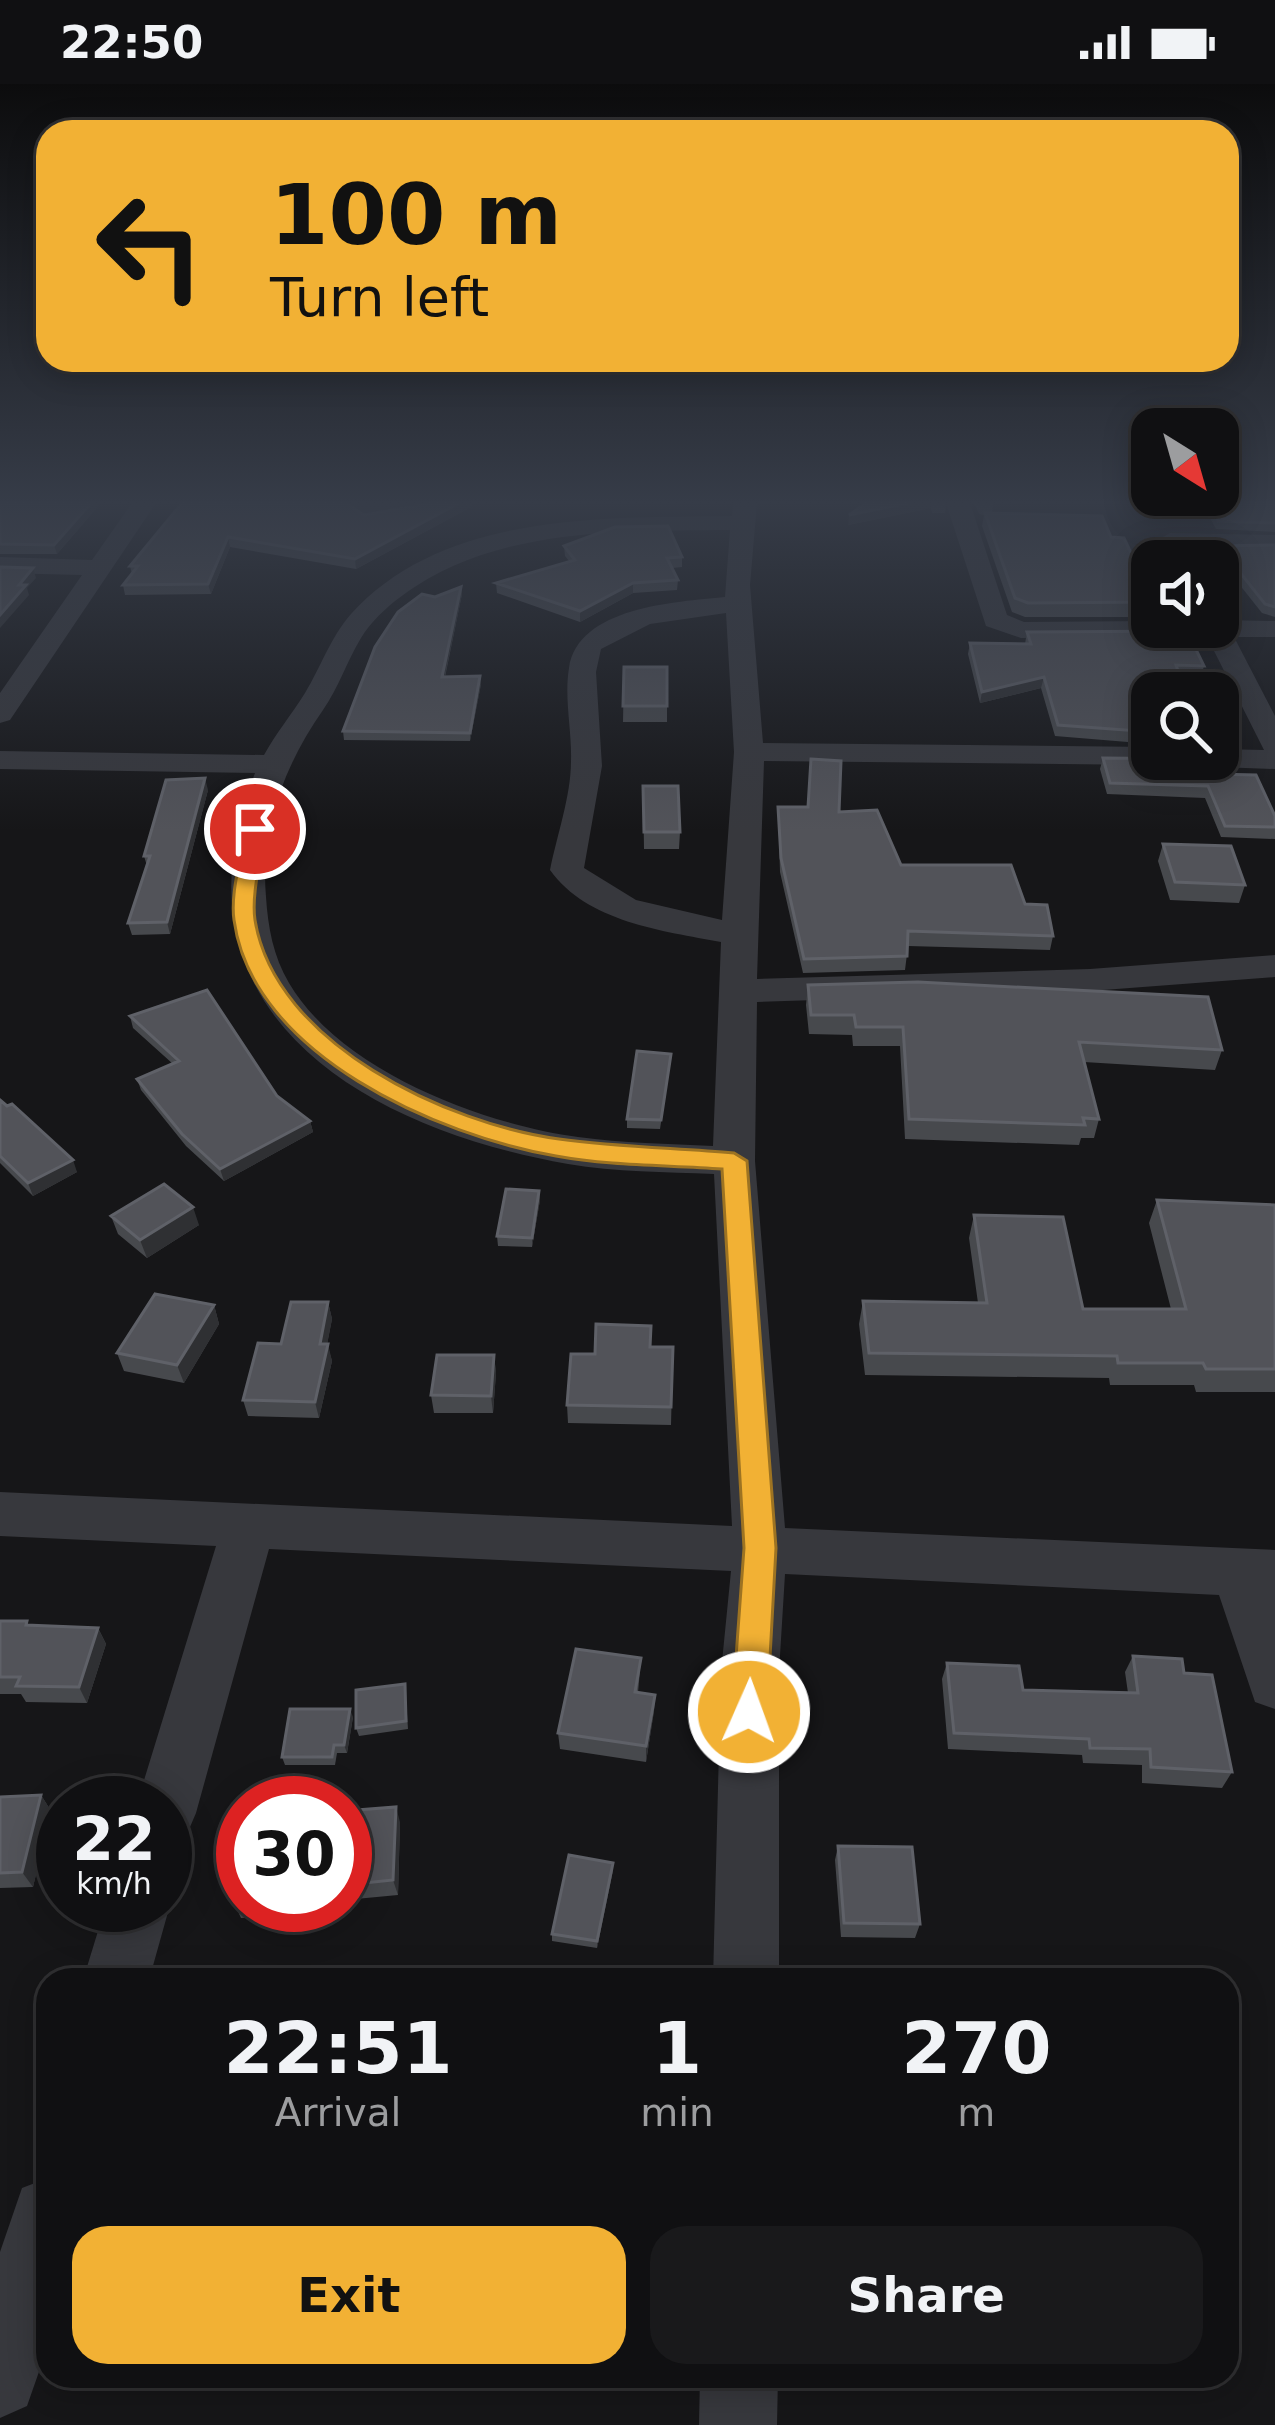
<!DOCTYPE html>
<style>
:root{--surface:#101012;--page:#19191b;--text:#f1f3f6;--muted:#9c9d9f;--line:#303032;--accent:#f2b134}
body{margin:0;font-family:"DejaVu Sans",sans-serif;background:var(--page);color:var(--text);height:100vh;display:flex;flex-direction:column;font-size:45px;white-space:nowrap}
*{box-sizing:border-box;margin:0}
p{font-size:39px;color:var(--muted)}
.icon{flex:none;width:66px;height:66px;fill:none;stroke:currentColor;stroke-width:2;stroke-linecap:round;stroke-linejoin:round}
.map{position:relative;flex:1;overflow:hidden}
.details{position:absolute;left:36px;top:1884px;width:1203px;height:420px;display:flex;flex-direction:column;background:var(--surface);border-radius:36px;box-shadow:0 6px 30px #0003,0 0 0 3px var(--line)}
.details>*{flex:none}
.hud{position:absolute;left:36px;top:36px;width:1203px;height:252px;border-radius:36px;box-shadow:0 6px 30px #0003,0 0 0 3px var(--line);background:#f2b134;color:#111;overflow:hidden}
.needle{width:78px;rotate:143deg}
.controls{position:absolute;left:1131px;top:324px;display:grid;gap:24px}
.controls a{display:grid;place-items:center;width:108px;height:108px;border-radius:24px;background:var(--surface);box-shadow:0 6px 30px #0003,0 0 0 3px var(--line);font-size:60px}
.speed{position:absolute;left:36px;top:1692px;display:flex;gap:24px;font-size:60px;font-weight:700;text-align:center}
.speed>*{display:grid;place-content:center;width:156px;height:156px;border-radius:50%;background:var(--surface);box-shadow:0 6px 30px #0003,0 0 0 3px var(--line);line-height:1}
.speed small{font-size:30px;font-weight:400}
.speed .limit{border:18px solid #d22;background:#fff;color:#111}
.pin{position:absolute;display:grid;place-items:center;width:102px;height:102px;color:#fff;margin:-51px;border:6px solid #fff;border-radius:50%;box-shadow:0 3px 12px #0007}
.me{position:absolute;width:132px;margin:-66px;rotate:2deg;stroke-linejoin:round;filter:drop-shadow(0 0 9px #0008)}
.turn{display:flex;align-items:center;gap:42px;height:252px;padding:0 36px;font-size:54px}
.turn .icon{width:156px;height:156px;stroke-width:2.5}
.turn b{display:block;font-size:84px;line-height:102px}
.eta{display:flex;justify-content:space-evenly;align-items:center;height:204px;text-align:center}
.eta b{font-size:72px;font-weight:700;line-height:84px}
.action{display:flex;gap:24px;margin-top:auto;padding:24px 36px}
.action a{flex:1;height:138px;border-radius:36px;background:var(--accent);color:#111;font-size:48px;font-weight:700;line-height:138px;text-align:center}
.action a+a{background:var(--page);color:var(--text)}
.status{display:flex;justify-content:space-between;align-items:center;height:84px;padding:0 60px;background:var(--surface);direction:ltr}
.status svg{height:33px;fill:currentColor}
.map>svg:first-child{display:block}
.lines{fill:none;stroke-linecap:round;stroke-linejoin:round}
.minor{fill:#37383d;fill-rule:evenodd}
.wall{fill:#47494d}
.shaded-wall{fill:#2f3033}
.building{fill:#525359;stroke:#5f6168;stroke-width:3}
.route{fill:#f2b134;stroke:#9d7322;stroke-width:3}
</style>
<div class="status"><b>22:50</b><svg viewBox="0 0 49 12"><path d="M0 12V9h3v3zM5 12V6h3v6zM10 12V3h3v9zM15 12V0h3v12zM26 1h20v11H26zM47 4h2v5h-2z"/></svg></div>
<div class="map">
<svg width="1275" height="2341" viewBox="0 0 1275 2341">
<rect width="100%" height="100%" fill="#161618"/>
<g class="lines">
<!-- minor -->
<path class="minor" d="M 132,419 L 156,419 L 10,636 L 0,639 L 0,609 L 82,491 L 0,489 L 0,473 L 92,476 Z
M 342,419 L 431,419 L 427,424 L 364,436 Z
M 733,419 L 757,419 L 750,501 L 763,659 L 1152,663 L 1152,675 L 1165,675 L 1152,681 L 764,677 L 757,895 L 1090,885 L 1275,871 L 1275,893 L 1090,907 L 757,918 L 755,1077 L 785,1444 L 1275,1466 L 1275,1625 L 1255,1618 L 1219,1511 L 785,1490 L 779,1588 L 779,1896 L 713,1896 L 721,1588 L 731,1487 L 269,1465 L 196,1729 L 187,1750 L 165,1759 L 165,1719 L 137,1719 L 216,1462 L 0,1452 L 0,1408 L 732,1442 L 714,1090 C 665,1088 616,1088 568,1080 C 363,1044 161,927 255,689 L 0,685 L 0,667 L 264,671 C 276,649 292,630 305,609 C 321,583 330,554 351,530 C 444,427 606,434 732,432 ZM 730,446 L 725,513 C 675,518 578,523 569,584 C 564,614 572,647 571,677 C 571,712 557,751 550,786 C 587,838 663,847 721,858 L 713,1062 C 668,1060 623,1059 578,1053 C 482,1040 341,987 289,899 C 273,872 268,843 266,813 C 260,745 285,680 323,626 C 339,603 347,577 361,554 C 381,522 420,497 453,482 C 540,444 638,447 730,446 ZM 726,529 L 734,668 L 722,836 L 636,816 L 584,784 L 602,682 L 596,588 L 601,565 L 650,540 Z
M 946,419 L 970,419 L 1007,531 L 1024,538 L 1152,537 L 1152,543 L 1218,543 L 1218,536 L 1275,537 L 1275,553 L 1234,553 L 1275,632 L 1275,685 L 1218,683 L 1203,675 L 1218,675 L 1218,665 L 1264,666 L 1207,553 L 1021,554 L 986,542 Z
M 1170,449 L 1275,451 L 1275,465 L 1161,461 L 1158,456 Z
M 165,1809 L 170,1821 L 149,1896 L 83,1896 L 106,1821 L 165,1821 Z
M 48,2094 L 48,2262 L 27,2322 L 0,2334 L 0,2168 L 22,2104 Z
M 700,2292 L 778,2292 L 777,2341 L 699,2341 Z"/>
</g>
<!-- wall -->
<path class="wall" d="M 0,419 L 101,419 L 57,470 L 0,470 Z
M 182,419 L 364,431 L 473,422 L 356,485 L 230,463 L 211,510 L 125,511 L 123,501 L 132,490 L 130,482 Z
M 866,419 L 946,419 L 945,429 L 932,429 L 931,424 L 848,441 Z
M 974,419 L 993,419 L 992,429 L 1111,453 L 1152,514 L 1152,533 L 1025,533 L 1012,528 L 982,442 L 984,431 L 979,430 Z
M 1202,419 L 1275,419 L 1275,448 L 1216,445 Z
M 1275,461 L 1275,533 L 1262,529 L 1216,471 L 1219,462 Z
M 564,462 L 682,473 L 682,483 L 672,484 L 678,496 L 677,506 L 633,509 L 580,538 L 497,509 L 496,499 L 569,477 L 565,472 Z
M 461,503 L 462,510 L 445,593 L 481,600 L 470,657 L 344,656 L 343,647 L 435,513 Z
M 1027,548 L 1204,582 L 1201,592 L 1180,592 L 1152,609 L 1152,660 L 1055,652 L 1041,604 L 980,619 L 968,570 L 970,559 L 1025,560 Z
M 624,583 L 667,583 L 667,638 L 623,638 Z
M 1103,674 L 1213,690 L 1275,732 L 1275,755 L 1221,753 L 1205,714 L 1107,710 L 1100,685 Z
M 643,702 L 680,748 L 679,765 L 644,765 Z
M 208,706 L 170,850 L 132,851 L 128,839 L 147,782 L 144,772 Z
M 778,723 L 839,728 L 901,781 L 1025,820 L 1053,852 L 1050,866 L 908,862 L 905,886 L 803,889 L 780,788 Z
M 1163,760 L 1245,801 L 1239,819 L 1170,816 L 1158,777 Z
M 808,901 L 1222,966 L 1215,986 L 1084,978 L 1099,1035 L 1094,1054 L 1081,1054 L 1079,1061 L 905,1055 L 900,962 L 853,962 L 852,951 L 809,950 L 806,921 Z
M 130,932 L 277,1012 L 310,1037 L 313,1048 L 224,1097 L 186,1062 L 141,1006 L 137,995 L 173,980 L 133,944 Z
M 670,979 L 660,1045 L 627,1044 L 627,1035 Z
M 0,1016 L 77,1088 L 33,1112 L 0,1079 Z
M 539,1107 L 540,1116 L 532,1163 L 498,1162 L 497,1152 Z
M 1157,1116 L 1275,1121 L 1275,1308 L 1196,1308 L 1194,1301 L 1110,1301 L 1109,1294 L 865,1291 L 859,1240 L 863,1217 L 978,1219 L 969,1154 L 974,1131 L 1083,1225 L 1171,1225 L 1149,1139 Z
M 111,1132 L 199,1141 L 147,1174 L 118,1150 Z
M 328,1218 L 332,1235 L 327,1260 L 332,1277 L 319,1334 L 248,1332 L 243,1316 L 281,1260 Z
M 214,1221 L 219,1240 L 184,1299 L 124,1287 L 117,1269 Z
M 651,1263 L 673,1263 L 671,1341 L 568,1339 L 567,1321 L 595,1270 Z
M 494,1271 L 496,1289 L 493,1329 L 434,1329 L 431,1311 Z
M 0,1537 L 30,1541 L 98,1544 L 106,1560 L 87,1619 L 26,1618 L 21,1610 L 0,1610 Z
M 1133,1572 L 1184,1589 L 1232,1688 L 1222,1704 L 1142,1699 L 1142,1681 L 1083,1679 L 1082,1671 L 948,1665 L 942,1595 L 947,1579 L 1023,1606 L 1128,1609 L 1125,1588 Z
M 641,1574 L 638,1609 L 655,1611 L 654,1627 L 646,1678 L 560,1665 L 558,1649 Z
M 405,1600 L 408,1645 L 359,1652 L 356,1644 Z
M 353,1633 L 347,1669 L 337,1669 L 335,1681 L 285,1681 L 282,1673 Z
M 41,1711 L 51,1727 L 33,1803 L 0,1804 L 0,1713 Z
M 345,1727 L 400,1738 L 398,1811 L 345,1816 Z
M 838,1762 L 920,1840 L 915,1854 L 841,1853 L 835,1776 Z
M 243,1764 L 243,1821 L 310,1821 L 308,1831 L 241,1834 L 234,1819 Z
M 613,1786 L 597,1864 L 552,1857 L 552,1850 Z"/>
<!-- shaded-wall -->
<path class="shaded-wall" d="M 91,419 L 101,419 L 57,470 L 54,461 Z
M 459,419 L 472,419 L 473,422 L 356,485 L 355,475 Z
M 908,419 L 931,419 L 931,424 L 848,441 L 849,431 Z
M 228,453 L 230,463 L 211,510 L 208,500 Z
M 33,484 L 36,494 L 27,504 L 29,511 L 0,544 L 0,531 L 19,501 Z
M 633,499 L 633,509 L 580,538 L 580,527 Z
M 461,503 L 462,510 L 443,601 L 442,593 Z
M 480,592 L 481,600 L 470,657 L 470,649 Z
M 1044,593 L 1041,604 L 980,619 L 982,608 Z
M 205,694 L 208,706 L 170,850 L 167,838 Z
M 310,1037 L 313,1048 L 224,1097 L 220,1085 Z
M 73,1076 L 77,1088 L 33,1112 L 28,1099 Z
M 539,1107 L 540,1116 L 532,1163 L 532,1154 Z
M 193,1123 L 199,1141 L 147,1174 L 140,1156 Z
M 328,1218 L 332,1235 L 324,1277 L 320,1260 Z
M 214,1221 L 219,1240 L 184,1299 L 177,1281 Z
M 328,1260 L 332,1277 L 319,1334 L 315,1318 Z
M 494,1271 L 496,1289 L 493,1329 L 491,1312 Z
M 98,1544 L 106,1560 L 87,1619 L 79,1603 Z
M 655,1611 L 654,1627 L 646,1678 L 646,1662 Z
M 350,1625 L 353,1633 L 347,1669 L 344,1661 Z
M 41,1711 L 51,1727 L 33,1803 L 22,1788 Z
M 396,1723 L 400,1738 L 398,1811 L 393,1796 Z
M 613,1779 L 613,1786 L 597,1864 L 597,1857 Z"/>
<!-- building -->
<path class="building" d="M 0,419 L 91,419 L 54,461 L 0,460 Z
M 182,419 L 346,419 L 364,431 L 433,419 L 459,419 L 355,475 L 228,453 L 208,500 L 123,501 L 138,482 L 130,482 Z
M 866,419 L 908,419 L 849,431 Z
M 1209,419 L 1275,419 L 1275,439 L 1218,437 Z
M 985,429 L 1102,432 L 1111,453 L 1124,454 L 1152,514 L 1152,518 L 1028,519 L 1015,514 Z
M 668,442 L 682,473 L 667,474 L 678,496 L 633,499 L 580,527 L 496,499 L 575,476 L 564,462 L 615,443 Z
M 1275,461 L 1275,523 L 1265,520 L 1219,462 Z
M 0,483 L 33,484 L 19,501 L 26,501 L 0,531 Z
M 461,503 L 442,593 L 480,592 L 470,649 L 343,647 L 375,563 L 398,528 L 422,510 L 435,513 Z
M 1187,547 L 1204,582 L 1176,581 L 1186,609 L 1152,609 L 1152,648 L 1058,641 L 1044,593 L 982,608 L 970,559 L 1031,560 L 1027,548 Z
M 624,583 L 667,583 L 667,622 L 623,622 Z
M 1103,674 L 1208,675 L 1213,690 L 1256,691 L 1275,732 L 1275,743 L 1225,742 L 1208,702 L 1110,699 Z
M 811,675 L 841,677 L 839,728 L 877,726 L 901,781 L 1011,781 L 1025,820 L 1047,821 L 1053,852 L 908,847 L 907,872 L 804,875 L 781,774 L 778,723 L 808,723 Z
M 205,694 L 167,838 L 128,839 L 150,772 L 144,772 L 166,696 Z
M 643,702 L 678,702 L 680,748 L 644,748 Z
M 1163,760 L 1231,762 L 1245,801 L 1175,798 Z
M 918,898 L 1208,913 L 1222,966 L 1079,958 L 1099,1035 L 1083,1034 L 1085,1041 L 909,1035 L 903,943 L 856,943 L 854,931 L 811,931 L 808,901 Z
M 207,906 L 277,1012 L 310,1037 L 220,1085 L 182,1050 L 137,995 L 179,977 L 130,932 Z
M 637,967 L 671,970 L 661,1036 L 627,1035 Z
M 0,1016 L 7,1022 L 12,1020 L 73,1076 L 28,1099 L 0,1072 Z
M 164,1100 L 193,1123 L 140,1156 L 111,1132 Z
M 506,1105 L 539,1107 L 532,1154 L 497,1152 Z
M 1157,1116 L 1275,1121 L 1275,1285 L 1206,1285 L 1203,1279 L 1118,1279 L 1117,1272 L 869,1269 L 863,1217 L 987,1219 L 974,1131 L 1063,1133 L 1083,1225 L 1186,1225 Z
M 155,1210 L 214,1221 L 177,1281 L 117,1269 Z
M 291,1218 L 328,1218 L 320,1260 L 328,1260 L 315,1318 L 243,1316 L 258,1259 L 281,1260 Z
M 596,1240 L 651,1242 L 650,1263 L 673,1263 L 671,1323 L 567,1321 L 571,1270 L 595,1270 Z
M 437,1271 L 494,1271 L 491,1312 L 431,1311 Z
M 0,1537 L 27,1537 L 26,1541 L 98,1544 L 79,1603 L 16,1602 L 20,1593 L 0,1593 Z
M 576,1565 L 641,1574 L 635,1608 L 655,1611 L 646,1662 L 558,1649 Z
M 1133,1572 L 1182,1575 L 1184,1589 L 1212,1591 L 1232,1688 L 1151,1683 L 1150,1665 L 1090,1664 L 1089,1655 L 954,1649 L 947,1579 L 1019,1582 L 1023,1606 L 1138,1609 Z
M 405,1600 L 406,1637 L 356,1644 L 356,1606 Z
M 290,1625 L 350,1625 L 344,1661 L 334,1661 L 332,1673 L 282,1673 Z
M 41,1711 L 22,1788 L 0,1789 L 0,1713 Z
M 396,1723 L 393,1796 L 345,1801 L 345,1727 Z
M 838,1762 L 912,1763 L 920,1840 L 844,1839 Z
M 243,1764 L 243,1819 L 234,1819 Z
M 569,1771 L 613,1779 L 597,1857 L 552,1850 Z"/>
<!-- sky -->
<linearGradient id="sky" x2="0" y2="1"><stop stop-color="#0c0c0d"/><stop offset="0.56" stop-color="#363c48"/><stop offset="1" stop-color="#363c48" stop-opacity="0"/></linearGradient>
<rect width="1275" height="747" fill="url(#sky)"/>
<!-- route -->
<path class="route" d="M 255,739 L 265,745 C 262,772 251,809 255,836 C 275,960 448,1040 559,1055 C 617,1063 676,1064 734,1069 L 747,1077 L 776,1464 L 767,1628 L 762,1640 L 749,1645 L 737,1640 L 732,1628 L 744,1464 L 722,1085 C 667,1081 610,1082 556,1072 C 439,1052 252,971 234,836 C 230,809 242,772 245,745 Z"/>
</svg>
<div class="controls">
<a><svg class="needle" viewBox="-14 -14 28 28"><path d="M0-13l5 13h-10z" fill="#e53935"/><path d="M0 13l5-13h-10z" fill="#9c9d9f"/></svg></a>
<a><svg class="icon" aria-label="sound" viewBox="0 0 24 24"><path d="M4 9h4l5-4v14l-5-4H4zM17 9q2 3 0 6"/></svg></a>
<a><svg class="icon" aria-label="search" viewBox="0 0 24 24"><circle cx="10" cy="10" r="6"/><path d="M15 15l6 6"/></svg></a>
</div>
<div class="speed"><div>22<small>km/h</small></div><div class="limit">30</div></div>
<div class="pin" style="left:255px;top:745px;background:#d93025"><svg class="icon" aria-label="arrive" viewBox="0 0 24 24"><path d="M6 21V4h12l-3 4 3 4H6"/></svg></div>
<svg class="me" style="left:749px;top:1628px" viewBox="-20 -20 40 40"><circle r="17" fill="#f2b134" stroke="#fff" stroke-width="3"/><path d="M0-11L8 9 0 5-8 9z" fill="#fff"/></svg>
<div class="hud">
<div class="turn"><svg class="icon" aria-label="left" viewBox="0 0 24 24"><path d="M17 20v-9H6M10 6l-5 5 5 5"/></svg><div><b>100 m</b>Turn left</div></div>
</div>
<section class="details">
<div class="eta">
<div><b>22:51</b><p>Arrival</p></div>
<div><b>1</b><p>min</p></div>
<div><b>270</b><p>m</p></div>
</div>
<div class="action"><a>Exit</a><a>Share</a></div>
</section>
</div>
